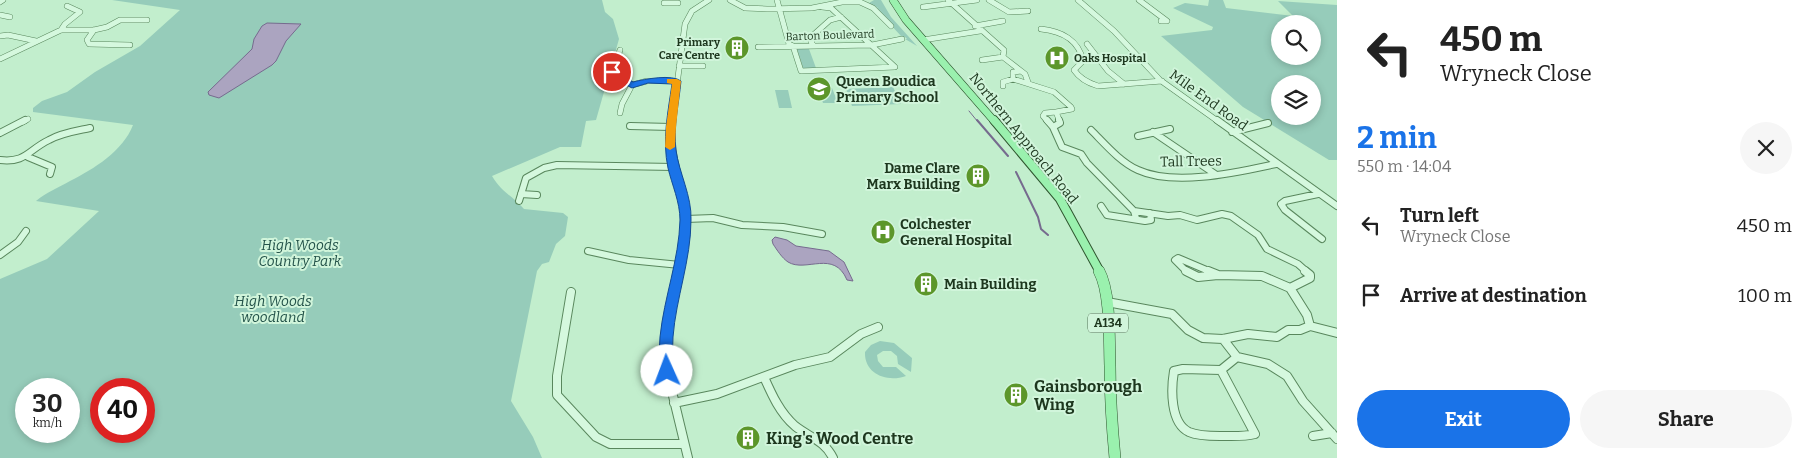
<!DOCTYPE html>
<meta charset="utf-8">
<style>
:root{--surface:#fff;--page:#f6f6f6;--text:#222;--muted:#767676;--accent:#1a73e8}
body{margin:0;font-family:Bitter,serif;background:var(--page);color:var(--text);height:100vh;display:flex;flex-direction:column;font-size:19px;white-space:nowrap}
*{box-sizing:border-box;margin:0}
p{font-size:16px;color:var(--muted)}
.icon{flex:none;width:28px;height:28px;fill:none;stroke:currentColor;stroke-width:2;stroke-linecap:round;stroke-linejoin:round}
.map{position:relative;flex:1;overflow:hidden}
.sheet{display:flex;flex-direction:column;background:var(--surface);width:475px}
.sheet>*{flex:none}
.hud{background:#fff;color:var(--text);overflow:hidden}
.tools{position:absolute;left:1271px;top:15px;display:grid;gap:10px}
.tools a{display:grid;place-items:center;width:50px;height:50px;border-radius:50%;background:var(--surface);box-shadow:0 2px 8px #0003;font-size:25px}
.speed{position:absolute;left:15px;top:378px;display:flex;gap:10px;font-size:25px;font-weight:700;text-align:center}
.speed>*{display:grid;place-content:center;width:65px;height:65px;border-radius:50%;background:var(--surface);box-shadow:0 2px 8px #0003;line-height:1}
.speed small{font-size:12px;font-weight:400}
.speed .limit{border:8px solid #d22;background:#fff;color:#111}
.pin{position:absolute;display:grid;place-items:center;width:42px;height:42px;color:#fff;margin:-21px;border:2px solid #fff;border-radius:50%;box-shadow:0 1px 5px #0007}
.me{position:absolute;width:55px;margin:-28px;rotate:358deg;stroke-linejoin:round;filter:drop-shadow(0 0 4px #0008)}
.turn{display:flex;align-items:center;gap:18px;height:105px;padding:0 20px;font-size:22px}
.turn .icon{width:65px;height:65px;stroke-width:2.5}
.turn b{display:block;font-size:35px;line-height:42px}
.round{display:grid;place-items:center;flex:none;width:52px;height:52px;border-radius:26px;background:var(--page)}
.headline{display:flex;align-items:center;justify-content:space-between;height:85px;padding:0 20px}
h1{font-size:30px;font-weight:700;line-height:38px;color:var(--accent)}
.cta{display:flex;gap:10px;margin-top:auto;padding:10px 20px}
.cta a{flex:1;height:58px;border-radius:30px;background:var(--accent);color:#fff;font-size:20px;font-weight:700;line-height:58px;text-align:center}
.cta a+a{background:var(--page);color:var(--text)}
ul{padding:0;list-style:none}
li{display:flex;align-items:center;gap:15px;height:70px;padding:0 20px}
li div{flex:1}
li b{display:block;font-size:19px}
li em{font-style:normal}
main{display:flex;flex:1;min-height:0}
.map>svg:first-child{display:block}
.green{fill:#96ccba;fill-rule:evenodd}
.water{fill:#aba4c0;stroke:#766b8e}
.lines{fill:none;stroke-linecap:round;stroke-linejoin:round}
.stream-far1{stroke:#766b8e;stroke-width:1}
.stream{stroke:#766b8e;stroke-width:2}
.minor-far2-casing{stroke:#59875d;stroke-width:6}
.minor-far1-casing{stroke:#59875d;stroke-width:8}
.minor-casing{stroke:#59875d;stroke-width:10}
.major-far2-casing{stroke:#2e552e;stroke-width:8}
.major-far1-casing{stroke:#2e552e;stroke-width:10}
.major-casing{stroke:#2e552e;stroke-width:12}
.minor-far2{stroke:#d5f8de;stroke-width:5}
.minor-far1{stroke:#d5f8de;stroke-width:6}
.minor{stroke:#d5f8de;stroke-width:8}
.major-far2{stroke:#9af1ae;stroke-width:7}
.major-far1{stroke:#9af1ae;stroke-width:8}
.major{stroke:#9af1ae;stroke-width:11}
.route{fill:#1a73e8;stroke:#114b97}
.slow{fill:#f59e0b}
.labels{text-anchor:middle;stroke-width:4;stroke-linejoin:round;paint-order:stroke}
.far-street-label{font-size:11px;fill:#1d371e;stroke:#d1f5db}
.far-poi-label{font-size:11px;font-weight:bold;fill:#1d371e;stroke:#d1f5db;text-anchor:end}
.shield{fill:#d1f5db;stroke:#537057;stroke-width:1}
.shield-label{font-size:12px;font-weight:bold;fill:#1d371e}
.poi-label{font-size:14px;font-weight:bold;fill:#1d371e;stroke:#d1f5db;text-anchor:start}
.street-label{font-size:14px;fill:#1d371e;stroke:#d1f5db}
.park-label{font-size:14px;font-style:italic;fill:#24534a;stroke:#d1f5db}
.near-poi-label{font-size:16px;font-weight:bold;fill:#1d371e;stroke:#d1f5db;text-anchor:start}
</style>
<main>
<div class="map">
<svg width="1337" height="458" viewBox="0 0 1337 458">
<rect width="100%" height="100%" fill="#c2eecd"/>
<!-- green -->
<path class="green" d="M 112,0 L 602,0 L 605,12 L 613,19 L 619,39 L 596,120 L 586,121 L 581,147 L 560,147 L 492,176 C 502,193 512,195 524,209 L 563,213 L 568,217 L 565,236 L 556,244 L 549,262 L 542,264 L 537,271 L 511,401 L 533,437 L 542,458 L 0,458 L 0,279 L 47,259 L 99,211 L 36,201 C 47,192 58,188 70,181 C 94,169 123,151 133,125 L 33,112 L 33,108 L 42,101 L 67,92 L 95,72 L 140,46 L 180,10 ZM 26,389 L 69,389 L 69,431 L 26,431 ZM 101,389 L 144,389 L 144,431 L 101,431 Z
M 874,0 L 881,0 L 891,17 L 917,46 L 905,39 L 907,39 L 905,37 L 894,38 L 901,36 L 876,9 L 878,8 L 866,2 L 869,3 Z
M 1209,0 L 1223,0 L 1226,8 L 1293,16 L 1278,1 L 1337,5 L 1337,160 L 1329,160 L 1243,107 L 1161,36 L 1212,30 L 1213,27 L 1173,8 L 1185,3 L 1208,6 ZM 1280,24 L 1312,24 L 1312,56 L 1280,56 ZM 1280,84 L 1312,84 L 1312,116 L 1280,116 Z
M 797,49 L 809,49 L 816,68 L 803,68 Z
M 893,87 L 901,104 L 852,106 L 846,89 Z
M 818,88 L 832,88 L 838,103 L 823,103 Z
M 775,90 L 788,90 L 792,108 L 779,108 Z
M 880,341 L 894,343 L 912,358 L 911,372 L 898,364 L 897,356 L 891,351 L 883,351 L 877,355 L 878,361 L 883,367 L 896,367 L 906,376 C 887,383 864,374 865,352 L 871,345 Z"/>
<!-- water -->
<path class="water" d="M 267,23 L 301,24 L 286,41 L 276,61 L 272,65 L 219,98 L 209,95 L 208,92 L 252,49 L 254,39 L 262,26 Z
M 775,237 L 787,240 L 796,246 L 829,251 L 844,262 L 853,281 L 847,280 C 834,249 806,273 788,262 C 782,258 777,250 773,244 L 772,240 Z"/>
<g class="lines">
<!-- stream-far1 -->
<path class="stream-far1" d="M 969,111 L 978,122"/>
<!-- stream -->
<path class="stream" d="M 977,120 L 1008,156
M 1016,172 L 1038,217 L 1041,229 L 1048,235"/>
<defs>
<path id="minor-far2" d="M 730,0 L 745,8 L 767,9 L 812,8 L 842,2 L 860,2 L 873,8 L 891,26
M 777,0 L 789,44 L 793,46 L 801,71 L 895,67 L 831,8 L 822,7
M 948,0 L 1004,50 L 1003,57 L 1025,74 L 1028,82
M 989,0 L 1009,12 L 1028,11
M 1078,0 L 1114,31 L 1160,80 L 1219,122
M 1139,0 L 1167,21 L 1161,21
M 0,2 L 3,0
M 664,3 L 678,3
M 923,7 L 977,0
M 0,15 L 10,17
M 975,26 L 1003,21
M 1041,29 C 1061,31 1079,40 1083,61 L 1074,70 C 1080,79 1088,83 1098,86 L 1162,81
M 61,30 L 65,24 L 80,12 L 67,6
M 94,30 L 87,40 L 89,44 L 130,45
M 0,36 L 8,35 L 36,41
M 923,40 L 980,31
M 1087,44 L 1108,71 L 1124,84
M 813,46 L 810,38 L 830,20 L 841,17
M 758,47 L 872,45 L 902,39
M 620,50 L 613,72 L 614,76 L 632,85 L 622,104 L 620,113
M 0,59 L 61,30 L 94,30 L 107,27 L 120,20 L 147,20
M 982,60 L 1003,57
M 679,66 L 703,66
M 1021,71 L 1013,72 L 1013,79 L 1054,92 L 1071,107 L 1072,109 L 1056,112 L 1060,122
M 632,85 L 647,81 L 677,81
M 1003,86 L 1003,82 L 1013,79
M 23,122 L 28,119
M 672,122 L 685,24 L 692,11 L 709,0
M 1048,122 L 1043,116 L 1045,113 L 1056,112"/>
<path id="minor-far1" d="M 672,120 C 668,152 679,173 684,203 C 688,226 682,249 678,272
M 1047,120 L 1053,127 L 1062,147 L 1081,154 L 1087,163 L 1134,211 L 1136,218
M 1217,120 L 1337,206
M 630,126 L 671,127
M 1053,127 L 1060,123 L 1059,120
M 1091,130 C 1105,144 1120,162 1138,170 C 1175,187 1238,172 1276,164
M 1153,132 L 1215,174
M 1232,132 L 1268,123
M 0,133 L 25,120
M 1138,136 L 1170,129
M 28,157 L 52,167 L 50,174
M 0,160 C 26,163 28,150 49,140 C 61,133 76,131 90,128
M 521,194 L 537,195
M 1318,194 L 1285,201 L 1281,204 L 1285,210 L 1322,239
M 519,201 L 526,178 L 544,168 L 557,165 L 674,167
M 1101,206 L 1107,215 L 1145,221 L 1151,220 L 1150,213
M 1134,211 L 1168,216 L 1180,215 L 1197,220 L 1222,214 L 1231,216 L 1258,235 L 1267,249 L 1298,264 L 1307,272
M 686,219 L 713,218 L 742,225 L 783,227 L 822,234
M 588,251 L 629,260 L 680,265
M 0,255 L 18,242 L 26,231
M 1187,272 L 1175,260 L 1178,258 L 1211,272"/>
<path id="minor" d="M 678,271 L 666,337 L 667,371 L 688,458
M 1186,271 L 1198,277 L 1218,275
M 1208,271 L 1218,275
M 1305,271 L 1310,275 L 1310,278 L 1290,288 L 1307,315 L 1310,326
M 1218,275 L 1262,276 L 1290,288
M 571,292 L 557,376 L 557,395 L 596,437 L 610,444 L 684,444
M 1107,302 L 1172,314 L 1188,330 L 1203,338 L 1223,339 L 1248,334 L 1277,337 L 1288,330 L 1300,330 L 1310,326
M 1310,326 L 1337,333
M 1237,357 L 1268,364 L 1287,376 L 1303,401 L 1337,439
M 1183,369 L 1221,370 L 1255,434 C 1243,437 1232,436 1220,436 C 1210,436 1198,436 1189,432 C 1170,423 1171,389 1174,371 Z
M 1221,370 L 1237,357 L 1223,339
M 764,377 C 772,395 780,413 795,426 C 809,437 825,441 833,458
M 674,403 L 717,394 L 795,365 L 830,357 L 861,334 L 878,327
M 1313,436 L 1332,433"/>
<path id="major-far2" d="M 893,0 L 906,20 L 995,122"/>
<path id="major-far1" d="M 994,120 L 1060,199 L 1100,272"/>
<path id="major" d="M 1099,271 C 1111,293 1109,340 1110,366 C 1110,397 1112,427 1115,458"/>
</defs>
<!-- minor-far2 casing -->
<use href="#minor-far2" class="minor-far2-casing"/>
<!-- minor-far1 casing -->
<use href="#minor-far1" class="minor-far1-casing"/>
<!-- minor casing -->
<use href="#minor" class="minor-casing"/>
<!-- major-far2 casing -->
<use href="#major-far2" class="major-far2-casing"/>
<!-- major-far1 casing -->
<use href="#major-far1" class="major-far1-casing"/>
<!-- major casing -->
<use href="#major" class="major-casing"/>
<!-- minor-far2 -->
<use href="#minor-far2" class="minor-far2"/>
<!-- minor-far1 -->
<use href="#minor-far1" class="minor-far1"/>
<!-- minor -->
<use href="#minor" class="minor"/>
<!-- major-far2 -->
<use href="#major-far2" class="major-far2"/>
<!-- major-far1 -->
<use href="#major-far1" class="major-far1"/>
<!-- major -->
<use href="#major" class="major"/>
</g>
<!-- route -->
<path class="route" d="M 612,69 L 633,82 C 645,79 672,74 681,81 C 679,103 673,127 676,150 C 679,173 692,196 691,220 C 691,260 676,298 673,337 C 672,348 674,360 674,371 L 672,375 L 667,377 L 662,375 L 660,371 C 660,360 659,348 660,337 C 664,297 679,260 680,220 C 680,202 672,185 668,168 C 662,140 668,112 672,84 L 648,83 L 632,88 L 611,77 L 608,72 Z"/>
<!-- slow -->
<path class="slow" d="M 667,79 L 677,79 L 681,81 L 676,127 L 675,147 L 670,150 L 665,147 L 666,127 L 672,84 L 667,83 Z"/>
<!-- icons -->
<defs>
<symbol id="building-disc" viewBox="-11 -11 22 22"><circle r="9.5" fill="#5c962a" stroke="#d1f5db"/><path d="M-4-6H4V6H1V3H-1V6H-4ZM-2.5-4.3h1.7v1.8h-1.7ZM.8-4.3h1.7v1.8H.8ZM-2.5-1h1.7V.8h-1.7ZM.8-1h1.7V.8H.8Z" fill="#fff"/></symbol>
<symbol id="hospital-disc" viewBox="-11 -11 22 22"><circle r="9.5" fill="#5c962a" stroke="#d1f5db"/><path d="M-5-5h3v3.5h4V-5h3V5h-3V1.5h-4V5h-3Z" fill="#fff"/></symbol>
<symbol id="school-disc" viewBox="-11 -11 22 22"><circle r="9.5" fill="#5c962a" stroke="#d1f5db"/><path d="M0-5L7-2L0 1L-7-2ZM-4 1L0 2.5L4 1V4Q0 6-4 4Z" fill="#fff"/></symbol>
</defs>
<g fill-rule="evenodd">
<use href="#building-disc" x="723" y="34" width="28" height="28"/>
<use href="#hospital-disc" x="1043" y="44" width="28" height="28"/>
<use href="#school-disc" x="805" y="75" width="28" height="28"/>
<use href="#building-disc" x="964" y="162" width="28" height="28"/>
<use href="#hospital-disc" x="869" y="218" width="28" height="28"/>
<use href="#building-disc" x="912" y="270" width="28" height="28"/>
<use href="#building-disc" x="1002" y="381" width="28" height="28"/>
<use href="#building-disc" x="734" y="424" width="28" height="28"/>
</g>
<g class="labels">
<!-- far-street labels -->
<g class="far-street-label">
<text transform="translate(830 35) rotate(-2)" y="4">Barton Boulevard</text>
</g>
<!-- far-poi labels -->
<g class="far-poi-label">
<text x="720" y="46">Primary<tspan x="720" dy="13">Care Centre</tspan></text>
<text x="1074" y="62" text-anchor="start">Oaks Hospital</text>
</g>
<!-- shield labels -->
<rect class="shield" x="1088" y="313.5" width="40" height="19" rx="4"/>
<g class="shield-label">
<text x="1108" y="327">A134</text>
</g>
<!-- poi labels -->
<g class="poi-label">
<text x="836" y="86">Queen Boudica<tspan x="836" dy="16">Primary School</tspan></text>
<text x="960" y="173" text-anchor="end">Dame Clare<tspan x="960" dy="16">Marx Building</tspan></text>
<text x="900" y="229">Colchester<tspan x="900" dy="16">General Hospital</tspan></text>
<text x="944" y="289">Main Building</text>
</g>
<!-- street labels -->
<g class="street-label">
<text transform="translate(1209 100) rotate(36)" y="5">Mile End Road</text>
<text transform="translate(1024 138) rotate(51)" y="5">Northern Approach Road</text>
<text transform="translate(1191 161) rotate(-1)" y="5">Tall Trees</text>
</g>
<!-- park labels -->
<g class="park-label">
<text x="300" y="250">High Woods<tspan x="300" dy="16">Country Park</tspan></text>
<text x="273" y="306">High Woods<tspan x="273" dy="16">woodland</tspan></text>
</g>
<!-- near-poi labels -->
<g class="near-poi-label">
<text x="1034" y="392">Gainsborough<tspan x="1034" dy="18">Wing</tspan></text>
<text x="766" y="444">King's Wood Centre</text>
</g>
</g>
</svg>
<div class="tools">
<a><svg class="icon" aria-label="search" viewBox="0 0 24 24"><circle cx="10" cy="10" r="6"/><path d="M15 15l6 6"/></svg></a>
<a><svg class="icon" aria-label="layers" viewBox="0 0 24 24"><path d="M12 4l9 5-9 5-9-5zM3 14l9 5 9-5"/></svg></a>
</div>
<div class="speed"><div>30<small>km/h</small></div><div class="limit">40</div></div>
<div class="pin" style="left:612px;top:72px;background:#d93025"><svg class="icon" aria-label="arrive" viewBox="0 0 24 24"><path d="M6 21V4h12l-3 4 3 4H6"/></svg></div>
<svg class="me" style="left:667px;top:371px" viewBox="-20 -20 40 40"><circle r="19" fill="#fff"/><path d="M0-13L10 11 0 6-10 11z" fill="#1a73e8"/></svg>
</div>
<section class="sheet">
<div class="hud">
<div class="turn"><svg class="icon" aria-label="left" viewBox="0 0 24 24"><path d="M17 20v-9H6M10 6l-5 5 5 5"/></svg><div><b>450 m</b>Wryneck Close</div></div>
</div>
<div class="headline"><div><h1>2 min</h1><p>550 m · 14:04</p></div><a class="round"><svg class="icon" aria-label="close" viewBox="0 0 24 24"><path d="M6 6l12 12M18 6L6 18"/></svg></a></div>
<ul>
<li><svg class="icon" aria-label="left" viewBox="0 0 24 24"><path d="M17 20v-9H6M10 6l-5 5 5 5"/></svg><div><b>Turn left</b><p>Wryneck Close</p></div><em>450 m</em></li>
<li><svg class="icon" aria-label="arrive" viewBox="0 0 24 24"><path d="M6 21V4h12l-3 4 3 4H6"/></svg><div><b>Arrive at destination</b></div><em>100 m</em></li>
</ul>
<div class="cta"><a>Exit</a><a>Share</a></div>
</section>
</main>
